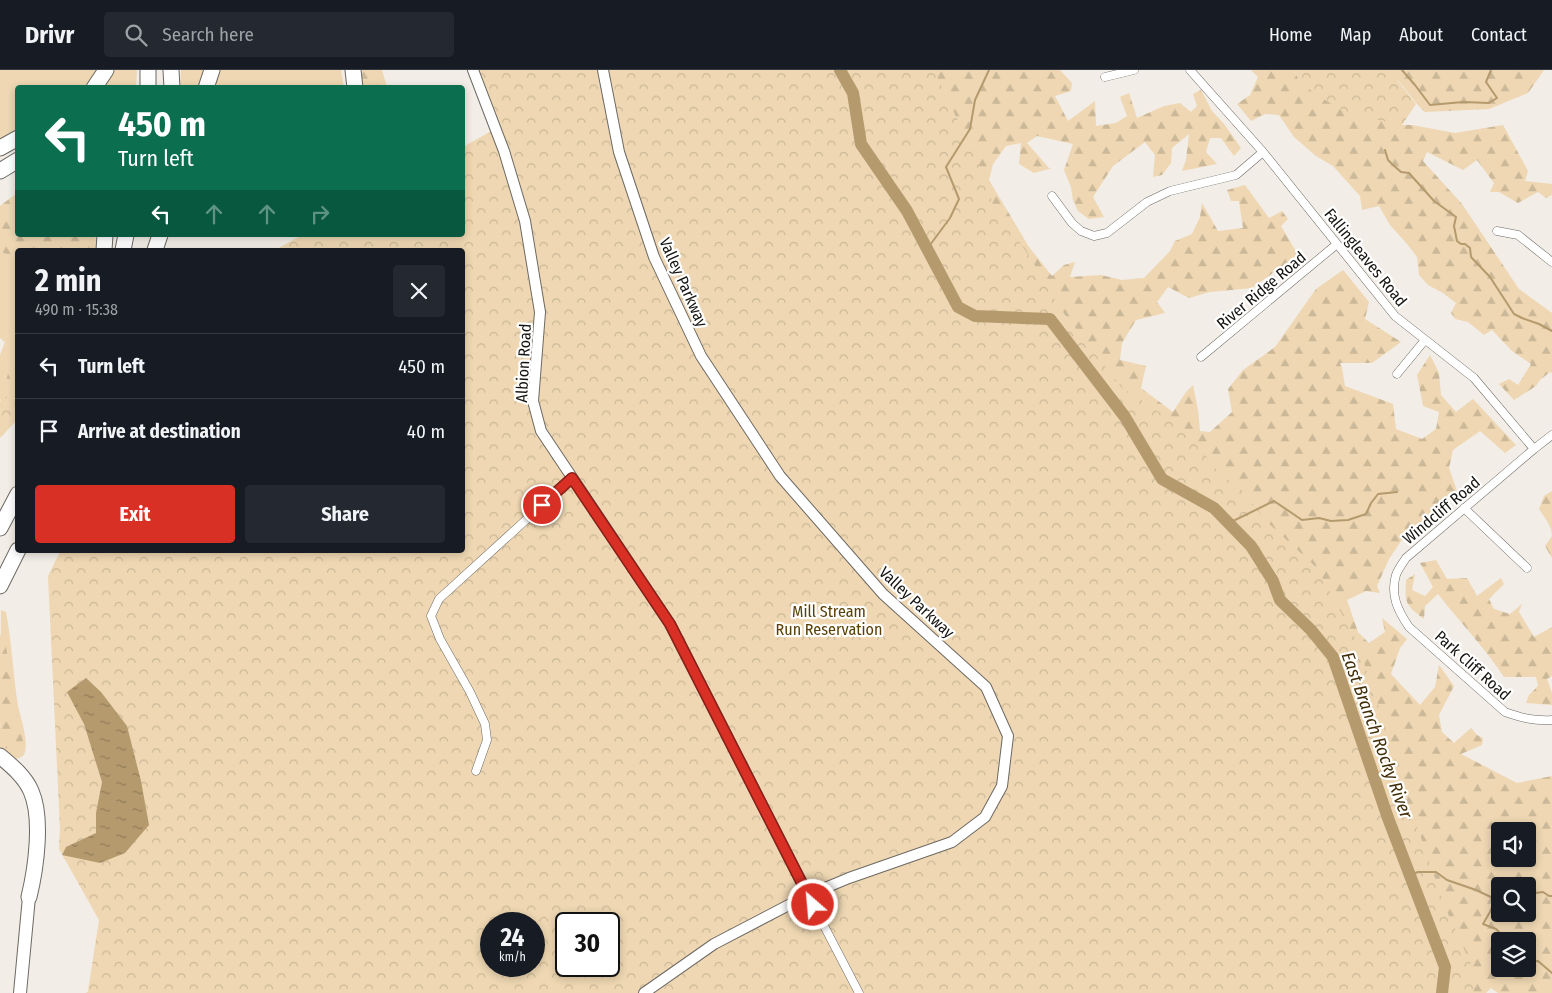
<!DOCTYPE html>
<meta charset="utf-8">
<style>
:root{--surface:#171b24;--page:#242831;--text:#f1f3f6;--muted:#9ea1a6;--line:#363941;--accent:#d93025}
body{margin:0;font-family:"Fira Sans Condensed",sans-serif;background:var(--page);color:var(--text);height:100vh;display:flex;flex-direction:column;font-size:19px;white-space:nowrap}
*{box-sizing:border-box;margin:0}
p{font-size:16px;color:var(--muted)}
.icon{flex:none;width:28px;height:28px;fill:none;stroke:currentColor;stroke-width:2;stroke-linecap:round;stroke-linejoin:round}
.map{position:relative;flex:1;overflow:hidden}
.drawer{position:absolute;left:15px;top:178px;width:450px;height:305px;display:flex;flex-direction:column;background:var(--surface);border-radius:5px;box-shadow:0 2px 8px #0003}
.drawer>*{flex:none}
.guide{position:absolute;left:15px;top:15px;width:450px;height:152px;border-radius:5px;box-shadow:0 2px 8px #0003;background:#0b6e4f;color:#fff;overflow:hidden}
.buttons{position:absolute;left:1491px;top:752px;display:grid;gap:10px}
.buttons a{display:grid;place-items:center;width:45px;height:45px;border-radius:5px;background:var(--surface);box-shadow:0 2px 8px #0003;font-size:25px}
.speed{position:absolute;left:480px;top:842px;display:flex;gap:10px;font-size:25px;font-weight:700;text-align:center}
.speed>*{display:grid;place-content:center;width:65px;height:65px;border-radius:50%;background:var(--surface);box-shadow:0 2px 8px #0003;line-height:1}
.speed small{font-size:12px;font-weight:400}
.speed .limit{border:2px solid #111;border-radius:8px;background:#fff;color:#111}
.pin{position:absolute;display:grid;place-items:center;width:42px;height:42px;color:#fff;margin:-21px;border:2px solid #fff;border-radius:50%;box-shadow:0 1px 5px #0007}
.me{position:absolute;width:55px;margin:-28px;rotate:333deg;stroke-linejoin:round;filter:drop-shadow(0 0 4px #0008)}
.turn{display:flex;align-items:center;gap:18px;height:105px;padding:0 20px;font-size:22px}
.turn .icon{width:65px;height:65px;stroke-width:2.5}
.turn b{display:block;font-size:35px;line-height:42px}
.lanes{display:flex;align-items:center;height:48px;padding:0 20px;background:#0003;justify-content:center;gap:25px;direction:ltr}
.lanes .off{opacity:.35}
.round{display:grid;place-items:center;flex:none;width:52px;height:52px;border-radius:5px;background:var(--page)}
.summary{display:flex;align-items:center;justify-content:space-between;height:85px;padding:0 20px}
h1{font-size:30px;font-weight:700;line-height:38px}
.action{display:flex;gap:10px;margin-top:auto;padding:10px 20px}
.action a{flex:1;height:58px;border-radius:5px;background:var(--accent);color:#fff;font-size:20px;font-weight:700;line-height:58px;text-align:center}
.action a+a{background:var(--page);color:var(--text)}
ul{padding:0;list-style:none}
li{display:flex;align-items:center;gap:15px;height:65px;padding:0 20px;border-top:1px solid var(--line)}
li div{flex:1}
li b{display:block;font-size:19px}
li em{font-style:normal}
header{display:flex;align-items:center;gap:30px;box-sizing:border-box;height:70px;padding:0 25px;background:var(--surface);border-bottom:1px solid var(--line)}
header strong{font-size:24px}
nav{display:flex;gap:28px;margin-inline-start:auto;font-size:18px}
.search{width:350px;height:45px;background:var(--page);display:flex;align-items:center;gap:12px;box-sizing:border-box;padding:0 18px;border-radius:5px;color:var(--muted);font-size:19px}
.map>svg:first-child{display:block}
.green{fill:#eed7b2}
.forest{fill:url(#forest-firs);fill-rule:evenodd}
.park{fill:url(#park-crowns);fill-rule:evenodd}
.water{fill:url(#water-ripples)}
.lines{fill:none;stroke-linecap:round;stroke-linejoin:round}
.stream{stroke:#b59a6e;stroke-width:2}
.river{stroke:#b59a6e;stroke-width:12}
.minor-casing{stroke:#6d6963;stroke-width:9}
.tertiary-casing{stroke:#6d6963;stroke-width:12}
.primary-casing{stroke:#6d6963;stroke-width:14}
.motorway-casing{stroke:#6d6963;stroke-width:17}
.minor{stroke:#fff;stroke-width:8}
.tertiary{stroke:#fff;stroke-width:10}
.primary{stroke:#fff;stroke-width:12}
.motorway{stroke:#fff;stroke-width:15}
.route-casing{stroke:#8d1f18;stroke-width:12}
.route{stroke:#d93025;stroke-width:9}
.labels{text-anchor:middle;stroke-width:4.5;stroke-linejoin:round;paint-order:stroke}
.street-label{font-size:16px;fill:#141310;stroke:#fff}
.park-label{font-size:16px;fill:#5b4005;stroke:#fff}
.water-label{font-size:18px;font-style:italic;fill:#422e09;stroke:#fff}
</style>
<header>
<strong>Drivr</strong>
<div class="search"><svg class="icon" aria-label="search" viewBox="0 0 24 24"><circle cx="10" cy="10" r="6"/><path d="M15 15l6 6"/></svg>Search here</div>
<nav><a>Home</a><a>Map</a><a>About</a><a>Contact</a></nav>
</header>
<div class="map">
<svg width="1552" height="923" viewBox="0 0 1552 923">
<defs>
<pattern id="forest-firs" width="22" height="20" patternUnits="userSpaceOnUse" patternTransform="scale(1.25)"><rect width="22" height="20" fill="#eed7b2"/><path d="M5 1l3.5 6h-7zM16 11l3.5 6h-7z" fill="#cbb898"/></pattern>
<pattern id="park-crowns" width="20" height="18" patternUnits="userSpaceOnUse" patternTransform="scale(1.25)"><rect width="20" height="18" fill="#eed7b2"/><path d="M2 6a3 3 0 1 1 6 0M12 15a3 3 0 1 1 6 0" fill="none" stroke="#cbb898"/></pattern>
<pattern id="water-ripples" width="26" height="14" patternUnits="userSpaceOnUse" patternTransform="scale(1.25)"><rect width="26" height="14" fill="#b59a6e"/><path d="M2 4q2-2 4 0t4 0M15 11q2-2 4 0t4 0" fill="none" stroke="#927c59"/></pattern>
</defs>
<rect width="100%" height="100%" fill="#f2ede6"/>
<!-- green -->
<path class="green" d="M 0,0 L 101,0 L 89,17 L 18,18 L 17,61 L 0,70 Z
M 111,0 L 137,0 L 136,17 L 100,18 Z
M 181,0 L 206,0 L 201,17 L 180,18 Z
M 216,0 L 341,0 L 344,18 L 210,18 Z
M 0,181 L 18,190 L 17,275 L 16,275 L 4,333 L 0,329 L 0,285 L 5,272 L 0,268 Z
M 1,540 L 6,542 C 12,573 13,605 18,636 C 21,649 28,669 25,682 C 24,688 17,688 13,690 L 0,682 Z"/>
<!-- forest -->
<path class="forest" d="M 362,0 L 382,0 L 387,17 L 360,18 Z
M 608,0 L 1060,0 L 1072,13 L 1071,21 L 1055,26 L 1068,51 L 1095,31 L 1096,56 L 1116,53 L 1127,46 L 1120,27 L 1129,23 L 1137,48 L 1164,36 L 1180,33 L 1191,42 L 1197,36 L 1193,24 L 1201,20 L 1212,41 L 1224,54 L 1241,78 L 1234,86 L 1221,68 L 1210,68 L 1206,82 L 1217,94 L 1182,101 L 1186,90 L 1189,64 L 1172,78 L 1171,93 L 1162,105 L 1153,107 L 1155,85 L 1145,72 L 1113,96 L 1093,127 L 1104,147 L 1089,149 L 1078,141 L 1073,130 L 1071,117 L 1064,100 L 1073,74 L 1037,66 L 1027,73 L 1049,98 L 1052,98 L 1034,103 L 1019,94 L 1021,73 L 1006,76 L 993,94 L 989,110 L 1029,177 L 1052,206 L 1064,195 L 1075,192 L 1070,207 L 1101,205 L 1122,210 L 1144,208 L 1170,181 L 1175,171 L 1192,164 L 1200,147 L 1202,133 L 1218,161 L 1243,158 L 1239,131 L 1231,131 L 1227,120 L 1245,115 L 1269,148 L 1282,141 L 1288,149 L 1281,156 L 1298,185 L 1252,218 L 1210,222 L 1189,228 L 1168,217 L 1157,232 L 1165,243 L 1136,250 L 1122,273 L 1120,290 L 1146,296 L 1141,318 L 1173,342 L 1186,322 L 1193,315 L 1198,340 L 1200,361 L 1210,362 L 1232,342 L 1228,319 L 1243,300 L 1275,277 L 1316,219 L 1343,200 L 1369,232 L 1365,249 L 1401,272 L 1372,293 L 1340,293 L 1342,298 L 1345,316 L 1393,334 L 1396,359 L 1422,369 L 1436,359 L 1439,342 L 1423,336 L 1417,305 L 1430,285 L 1439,303 L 1441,325 L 1456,342 L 1473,329 L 1516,375 L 1505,383 L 1480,361 L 1453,380 L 1449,398 L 1458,424 L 1436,446 L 1401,471 L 1389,489 L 1377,516 L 1380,523 L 1366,521 L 1347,530 L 1358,562 L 1369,573 L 1385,562 L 1382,548 L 1407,569 L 1400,578 L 1391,604 L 1420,635 L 1435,617 L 1439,595 L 1454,616 L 1439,645 L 1442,662 L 1454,673 L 1471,658 L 1477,665 L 1483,668 L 1482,675 L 1461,684 L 1517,713 L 1552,706 L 1552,923 L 1498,923 L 1491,918 L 1486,923 L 870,923 ZM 1500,761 L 1528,761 L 1528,789 L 1500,789 ZM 1500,816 L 1528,816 L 1528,844 L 1500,844 ZM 1500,871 L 1528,871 L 1528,899 L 1500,899 Z
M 1251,0 L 1294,0 L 1299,10 L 1377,49 L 1402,55 L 1412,55 L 1455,63 L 1503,55 L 1528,101 L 1525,111 L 1552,114 L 1552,125 L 1546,128 L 1538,122 L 1518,133 L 1499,122 L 1490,122 L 1494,113 L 1477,90 L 1463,100 L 1427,82 L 1423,91 L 1462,134 L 1519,219 L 1552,243 L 1552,303 L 1550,302 L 1540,310 L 1536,316 L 1514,330 L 1499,314 L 1509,309 L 1518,315 L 1531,294 L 1512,281 L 1492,260 L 1484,265 L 1468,252 L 1455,249 L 1451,243 L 1456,233 L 1443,223 L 1428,215 L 1419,205 L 1417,187 L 1408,175 L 1390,155 L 1379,136 L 1362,140 L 1360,126 L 1333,96 L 1316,86 L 1294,67 L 1279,45 L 1265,44 L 1251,51 L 1237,34 L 1250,25 L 1258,7 Z
M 1385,0 L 1544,0 L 1528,23 L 1489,39 L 1425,42 C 1411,30 1402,10 1385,0 Z
M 17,123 L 18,165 L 95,165 L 97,176 L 95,180 L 18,180 L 17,190 L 0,181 L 0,136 Z
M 16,275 L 17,275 L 17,335 L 4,333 L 6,311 Z
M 1552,421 L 1552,488 L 1545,476 L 1552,466 L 1551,459 L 1547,451 L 1539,439 L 1544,426 Z
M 1436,490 L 1447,509 L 1467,508 L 1477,526 L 1501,508 L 1504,514 L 1489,529 L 1494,539 L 1510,544 L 1522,534 L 1519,542 L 1534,567 L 1552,557 L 1552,606 L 1547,609 L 1552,623 L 1552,635 L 1526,633 L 1529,625 L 1538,616 L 1536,607 L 1504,607 C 1484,577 1460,552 1438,524 L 1425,536 L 1424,549 C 1405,534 1405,534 1406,510 L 1415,504 L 1412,520 L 1425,526 L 1433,517 L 1420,493 Z
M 0,565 L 4,567 L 16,627 L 16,644 L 23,671 L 21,683 L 0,676 L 0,658 L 2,657 L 0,648 Z"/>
<!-- park -->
<path class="park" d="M 472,0 L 934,0 L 984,106 L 993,135 L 1030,187 L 1059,237 L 1121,317 L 1187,360 L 1218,402 L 1241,419 L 1265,450 L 1317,498 L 1356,570 L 1387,660 L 1394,705 L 1419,762 L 1445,837 L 1476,905 L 1473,923 L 86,923 L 88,921 L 99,850 L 59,779 L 60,759 L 48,506 L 61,480 L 462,480 L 462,180 L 275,180 L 302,165 L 462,165 L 463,77 L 495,59 ZM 491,854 L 534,854 L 534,896 L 491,896 ZM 566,854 L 609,854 L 609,896 L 566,896 Z
M 1294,0 L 1385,0 L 1393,5 L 1416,34 L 1402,55 L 1350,44 L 1316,25 L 1299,10 Z
M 17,322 L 17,350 L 0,368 L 0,331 Z"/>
<!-- water -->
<path class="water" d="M 86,608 L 101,622 L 127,656 L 141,711 L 149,755 L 125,783 L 100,793 L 62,785 L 66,777 L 96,763 L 96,743 L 102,712 L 84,654 L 67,622 Z"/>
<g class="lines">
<!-- stream -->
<path class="stream" d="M 1402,0 L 1415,15 L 1430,35 L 1463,32 L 1489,33 L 1497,28 L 1486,12 L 1491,0
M 1385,80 L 1388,90 L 1392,94 L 1401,102 L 1409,103 L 1434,131 L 1456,147 L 1454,156 L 1457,171 L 1461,174 L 1465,174 L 1470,178 L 1471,187 L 1490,207 L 1514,244 L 1522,248 L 1539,254 L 1552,261
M 927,179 L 950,148 L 959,129 L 946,97 L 970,59 L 975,30 L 989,0
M 1229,453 L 1274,431 L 1302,450 L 1319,448 L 1331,451 L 1348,450 L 1366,444 L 1371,433 L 1378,424 L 1397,422
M 1409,805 L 1418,802 L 1436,802 L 1447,810 L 1476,820 L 1495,829 L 1490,842 L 1483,854 L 1496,859 L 1508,871
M 1528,824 L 1543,822 L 1549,826 L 1552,826
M 1528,892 L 1538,891 L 1552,903"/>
<!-- river -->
<path class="river" d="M 840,0 L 853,23 L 861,74 L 907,141 L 958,237 L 975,246 L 1050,249 L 1125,347 L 1162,409 L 1214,438 L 1251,476 L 1273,511 L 1280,530 L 1311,560 L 1333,587 L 1388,748 L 1445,897 L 1442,923"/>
<defs>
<path id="minor" d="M 1190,0 L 1263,82 L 1395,246 L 1474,308 L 1534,379
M 1105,7 L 1134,0
M 1052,126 L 1072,153 L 1081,161 L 1094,166 L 1107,163 L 1147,132 L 1170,121 L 1236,105 L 1263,82
M 1497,161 L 1518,165 L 1552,192
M 1201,287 L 1337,174
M 1397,304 L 1425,270
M 1552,365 L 1534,379 L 1406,488 C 1403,493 1398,499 1396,505 C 1390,525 1398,541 1409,557 L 1505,642 C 1522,648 1533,651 1552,650
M 1464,438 L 1527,498
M 476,701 L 487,670 L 485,654 L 470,622 L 440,569 L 431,546 L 439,529 L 572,408
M 808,825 L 859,923"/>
<path id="tertiary" d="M 473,0 L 504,81 L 525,151 L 540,242 L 533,331 L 541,361 L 670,554 L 808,825
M 603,0 L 619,82 L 654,187 L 701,286 L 780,406 L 883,524 L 986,617 L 1008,666 L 1002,716 L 985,747 L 952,772 L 849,808 L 808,825 L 714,874 L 644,923"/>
<path id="primary" d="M 20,923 L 29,827"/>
<path id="motorway" d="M 148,0 L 148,18
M 171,0 L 172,18
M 353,0 L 355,18
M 94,18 L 106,0
M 206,18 L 212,0
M 0,78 L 18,68
M 0,101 L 18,90
M 104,180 L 105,165
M 123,180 L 126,165
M 155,180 L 160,165
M 0,458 L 18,424
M 0,516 L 18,480
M 0,686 C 12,696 25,707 31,721 C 43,748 36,798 29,827"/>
</defs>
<!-- minor casing -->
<use href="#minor" class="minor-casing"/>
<!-- tertiary casing -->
<use href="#tertiary" class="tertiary-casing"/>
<!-- primary casing -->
<use href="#primary" class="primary-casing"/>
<!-- motorway casing -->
<use href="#motorway" class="motorway-casing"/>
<!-- minor -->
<use href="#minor" class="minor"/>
<!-- tertiary -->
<use href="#tertiary" class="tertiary"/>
<!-- primary -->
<use href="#primary" class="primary"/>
<!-- motorway -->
<use href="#motorway" class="motorway"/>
</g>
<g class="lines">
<defs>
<path id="route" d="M 542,435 L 572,408 L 670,554 L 813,835"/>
</defs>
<!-- route casing -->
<use href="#route" class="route-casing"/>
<!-- route -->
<use href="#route" class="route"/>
</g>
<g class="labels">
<!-- street labels -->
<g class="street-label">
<text transform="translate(1366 187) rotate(51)" y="6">Fallingleaves Road</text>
<text transform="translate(684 212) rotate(66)" y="6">Valley Parkway</text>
<text transform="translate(1261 220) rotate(-40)" y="6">River Ridge Road</text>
<text transform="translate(523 293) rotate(-87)" y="6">Albion Road</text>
<text transform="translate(1441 440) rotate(-40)" y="6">Windcliff Road</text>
<text transform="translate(917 532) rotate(43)" y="6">Valley Parkway</text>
<text transform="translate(1473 595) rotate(42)" y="6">Park Cliff Road</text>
</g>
<!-- park labels -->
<g class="park-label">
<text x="829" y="547">Mill Stream<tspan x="829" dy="18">Run Reservation</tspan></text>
</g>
<!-- water labels -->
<g class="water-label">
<text transform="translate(1377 665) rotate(70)" y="6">East Branch Rocky River</text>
</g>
</g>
</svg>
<div class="buttons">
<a><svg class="icon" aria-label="sound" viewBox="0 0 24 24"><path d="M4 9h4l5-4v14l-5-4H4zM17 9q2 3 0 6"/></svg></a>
<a><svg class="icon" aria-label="search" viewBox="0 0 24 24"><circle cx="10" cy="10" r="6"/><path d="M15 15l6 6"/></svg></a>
<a><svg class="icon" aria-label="layers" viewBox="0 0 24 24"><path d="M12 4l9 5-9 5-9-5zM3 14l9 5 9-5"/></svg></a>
</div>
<div class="speed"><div>24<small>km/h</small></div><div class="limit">30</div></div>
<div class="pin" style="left:542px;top:435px;background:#d93025"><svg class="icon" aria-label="arrive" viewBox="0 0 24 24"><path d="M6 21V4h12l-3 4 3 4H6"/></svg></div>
<svg class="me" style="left:813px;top:835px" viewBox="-20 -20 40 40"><circle r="17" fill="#d93025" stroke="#fff" stroke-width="3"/><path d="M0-11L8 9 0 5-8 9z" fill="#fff"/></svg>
<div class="guide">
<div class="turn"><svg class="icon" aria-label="left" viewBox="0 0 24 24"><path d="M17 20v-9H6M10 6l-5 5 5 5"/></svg><div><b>450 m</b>Turn left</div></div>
<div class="lanes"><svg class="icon" aria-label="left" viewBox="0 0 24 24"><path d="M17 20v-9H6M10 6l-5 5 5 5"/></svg><svg class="icon off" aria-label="ahead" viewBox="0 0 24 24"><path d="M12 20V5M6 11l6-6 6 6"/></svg><svg class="icon off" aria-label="ahead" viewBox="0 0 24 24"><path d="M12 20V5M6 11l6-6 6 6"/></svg><svg class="icon off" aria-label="right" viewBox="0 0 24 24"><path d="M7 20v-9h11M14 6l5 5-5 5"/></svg></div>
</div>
<section class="drawer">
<div class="summary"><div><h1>2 min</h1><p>490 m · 15:38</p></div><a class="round"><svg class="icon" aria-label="close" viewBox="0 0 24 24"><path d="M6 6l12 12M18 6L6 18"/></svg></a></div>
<ul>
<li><svg class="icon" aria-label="left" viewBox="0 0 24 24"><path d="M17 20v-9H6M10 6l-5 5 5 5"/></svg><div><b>Turn left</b></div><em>450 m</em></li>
<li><svg class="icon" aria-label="arrive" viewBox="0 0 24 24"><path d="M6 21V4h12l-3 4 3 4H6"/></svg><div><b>Arrive at destination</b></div><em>40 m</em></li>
</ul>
<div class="action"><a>Exit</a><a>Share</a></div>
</section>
</div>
